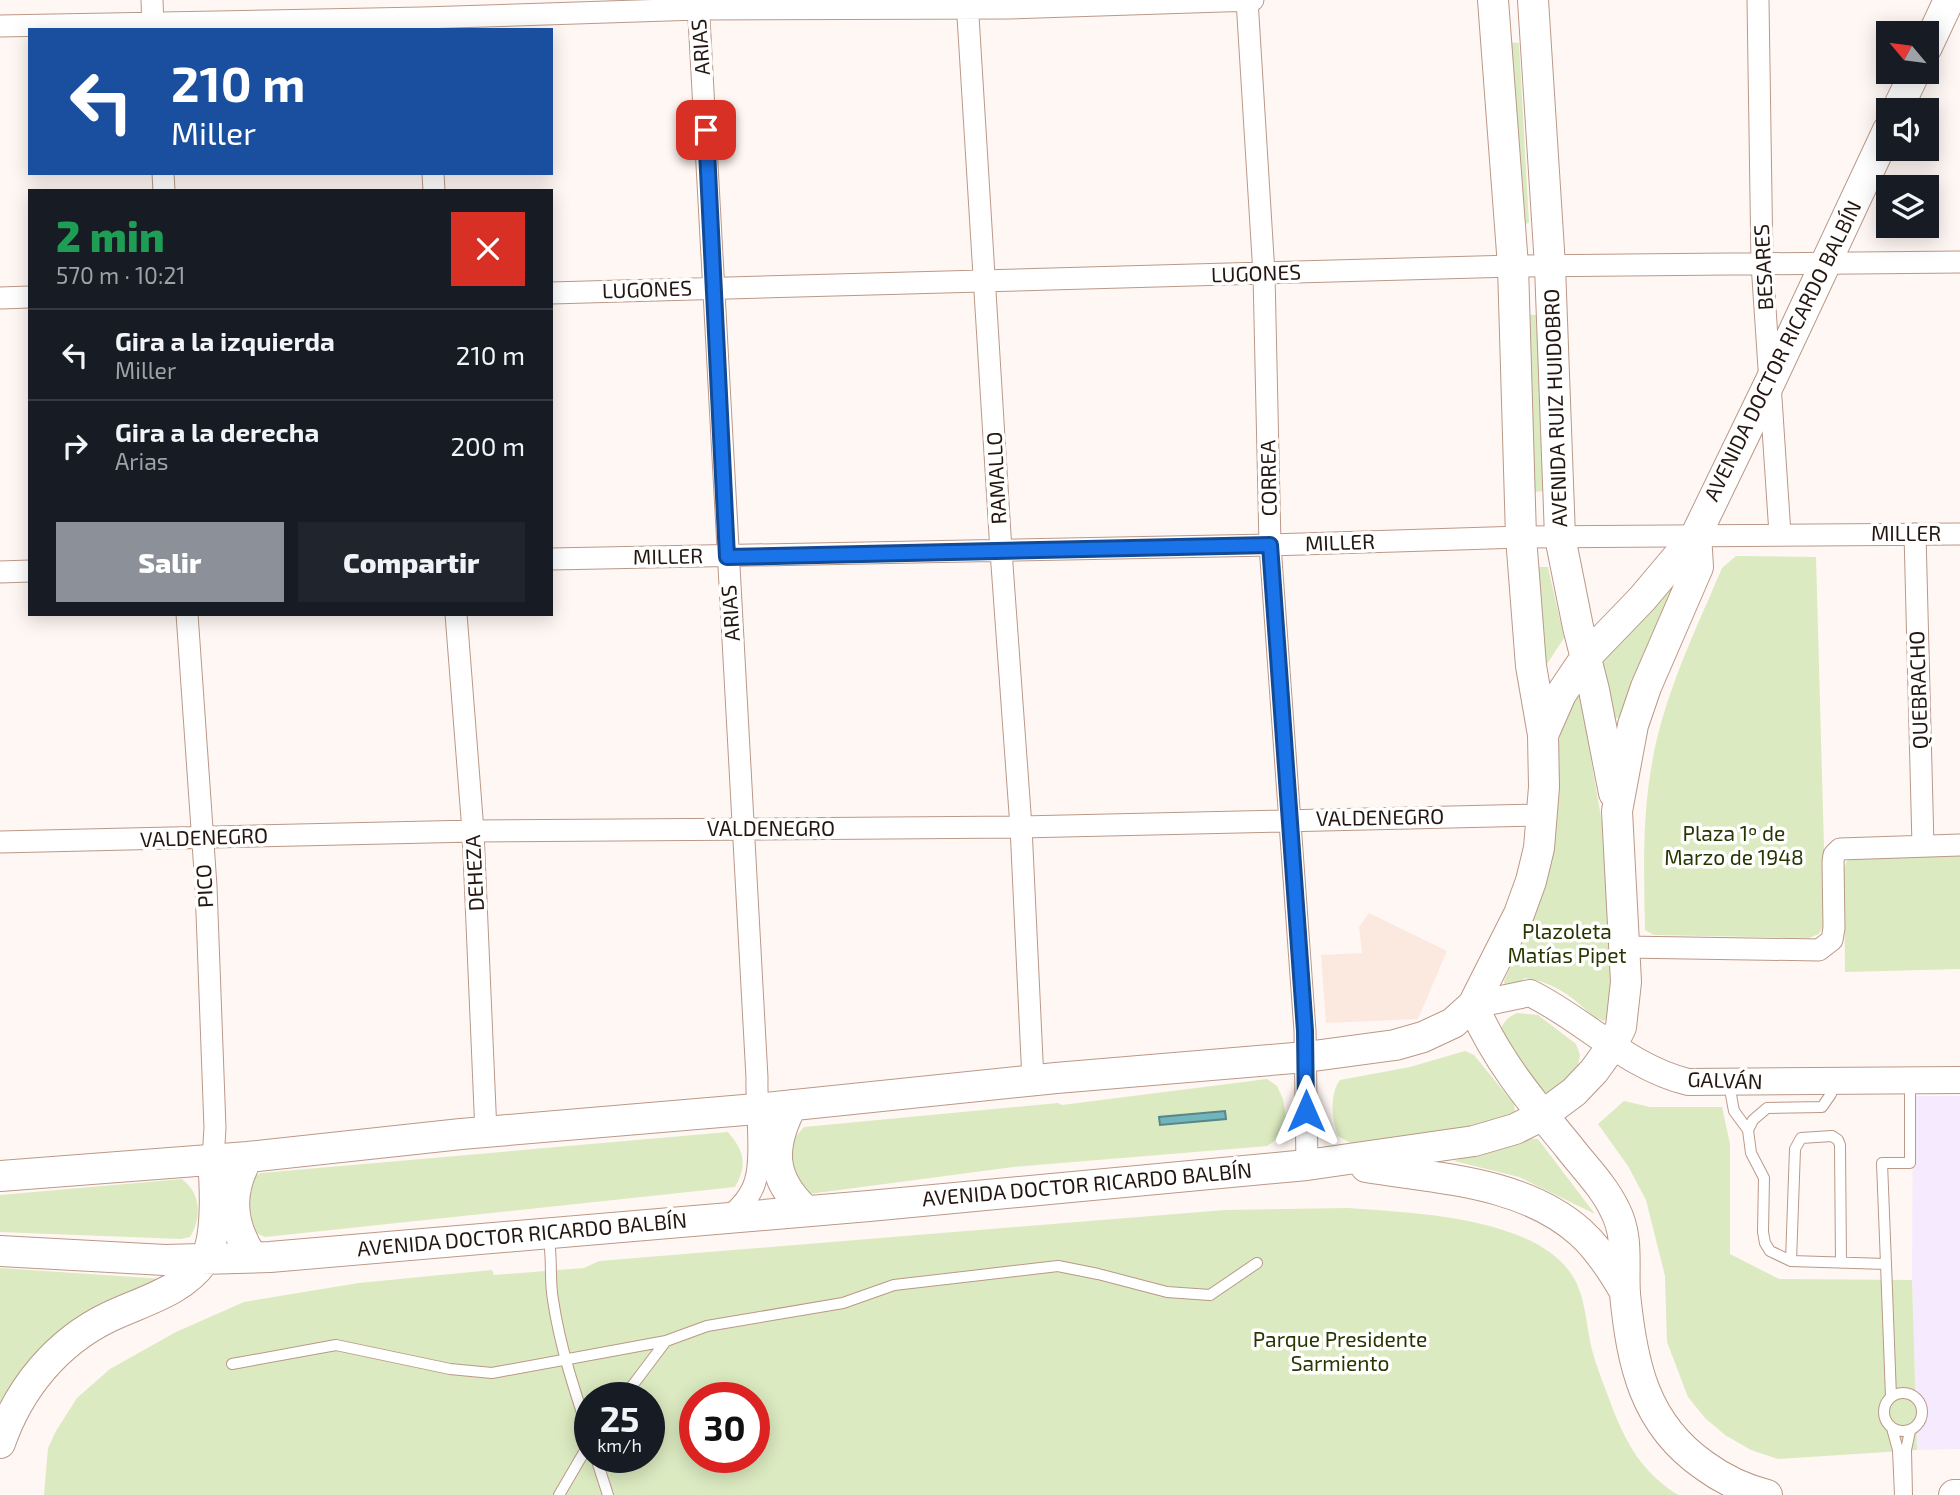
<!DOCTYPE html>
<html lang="es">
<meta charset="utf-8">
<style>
:root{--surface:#171b24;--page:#20242c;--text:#f1f3f6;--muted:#9ea1a6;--line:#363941;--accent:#8c9099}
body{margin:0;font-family:"Exo 2",sans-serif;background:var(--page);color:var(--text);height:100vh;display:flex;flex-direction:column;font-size:26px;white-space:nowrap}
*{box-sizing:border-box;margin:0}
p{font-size:23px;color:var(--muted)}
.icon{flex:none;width:38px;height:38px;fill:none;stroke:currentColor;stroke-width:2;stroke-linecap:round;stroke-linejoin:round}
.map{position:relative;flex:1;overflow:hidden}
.drawer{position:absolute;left:28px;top:189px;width:525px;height:427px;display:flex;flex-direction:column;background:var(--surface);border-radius:0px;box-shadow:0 4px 18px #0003}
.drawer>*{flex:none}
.banner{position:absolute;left:28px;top:28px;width:525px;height:147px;border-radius:0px;box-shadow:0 4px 18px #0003;background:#1a4fa0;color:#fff;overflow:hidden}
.needle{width:46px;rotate:299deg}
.tools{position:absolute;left:1876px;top:21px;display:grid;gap:14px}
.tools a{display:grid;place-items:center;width:63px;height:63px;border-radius:0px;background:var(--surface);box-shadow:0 4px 18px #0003;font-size:35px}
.speed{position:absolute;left:574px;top:1382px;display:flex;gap:14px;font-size:35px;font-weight:700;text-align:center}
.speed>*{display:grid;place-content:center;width:91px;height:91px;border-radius:50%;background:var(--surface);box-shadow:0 4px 18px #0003;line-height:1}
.speed small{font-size:18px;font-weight:400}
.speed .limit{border:10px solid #d22;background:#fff;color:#111}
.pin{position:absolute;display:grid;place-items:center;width:60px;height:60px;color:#fff;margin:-30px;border-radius:14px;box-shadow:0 4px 10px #0006}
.me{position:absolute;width:77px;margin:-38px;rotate:0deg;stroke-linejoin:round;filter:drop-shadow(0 0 5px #0008)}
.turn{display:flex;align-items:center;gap:24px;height:147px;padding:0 28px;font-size:32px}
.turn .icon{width:91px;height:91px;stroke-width:2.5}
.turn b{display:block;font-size:49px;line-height:60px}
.round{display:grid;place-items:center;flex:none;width:74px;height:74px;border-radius:0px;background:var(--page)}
.headline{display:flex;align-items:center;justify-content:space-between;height:119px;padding:0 28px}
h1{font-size:42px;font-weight:800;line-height:52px;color:#1e9e55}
.primary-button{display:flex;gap:14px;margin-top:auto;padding:14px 28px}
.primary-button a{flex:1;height:80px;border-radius:0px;background:var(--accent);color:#fff;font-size:28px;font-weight:800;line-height:80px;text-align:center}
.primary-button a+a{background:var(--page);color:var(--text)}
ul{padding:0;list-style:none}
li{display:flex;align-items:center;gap:21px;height:91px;padding:0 28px;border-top:2px solid var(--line)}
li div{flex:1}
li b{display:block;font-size:26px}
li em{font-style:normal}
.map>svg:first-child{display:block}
.built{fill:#fbe9e0}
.medical{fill:#f5eafe}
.green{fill:#dbeac0;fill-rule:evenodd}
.water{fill:#70b6bc;stroke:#598689;stroke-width:2}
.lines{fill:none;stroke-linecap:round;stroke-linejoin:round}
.service-casing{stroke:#bb9888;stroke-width:12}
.minor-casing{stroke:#bb9888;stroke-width:23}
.tertiary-casing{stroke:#bb9888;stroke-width:28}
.secondary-casing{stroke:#bb9888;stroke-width:32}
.service{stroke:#fff;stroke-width:10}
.minor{stroke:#fff;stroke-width:21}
.tertiary{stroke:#fff;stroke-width:26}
.secondary{stroke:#fff;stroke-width:30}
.route-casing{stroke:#114b97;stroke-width:18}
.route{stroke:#1a73e8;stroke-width:12}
.labels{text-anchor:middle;stroke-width:7;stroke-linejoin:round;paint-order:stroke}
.street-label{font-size:21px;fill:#241711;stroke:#fff}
.park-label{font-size:21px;fill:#283700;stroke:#fff}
</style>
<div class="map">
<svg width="1960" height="1495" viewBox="0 0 1960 1495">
<rect width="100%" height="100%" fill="#fff7f3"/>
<!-- built -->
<path class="built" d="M 1369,913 L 1447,951 L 1418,1019 L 1326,1023 L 1321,955 L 1362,953 L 1359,927 Z"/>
<!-- medical -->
<path class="medical" d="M 1913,1096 L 1960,1096 L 1960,1449 L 1917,1450 L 1912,1280 Z"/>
<!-- green -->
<path class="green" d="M 1506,42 L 1519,43 L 1529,223 L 1518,225 Z
M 1523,314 L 1536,315 L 1545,491 L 1532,492 Z
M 1736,556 L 1816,557 L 1826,921 L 1819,934 L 1809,938 L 1654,935 L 1645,930 C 1644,876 1642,823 1651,769 C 1662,699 1694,634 1722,568 Z
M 1534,567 L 1548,567 L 1564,638 L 1545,667 Z
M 1687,568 L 1623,715 L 1615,719 L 1600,660 Z
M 1580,695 L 1607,852 L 1611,1013 L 1604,1021 C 1591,1017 1583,1006 1572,998 C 1557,987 1544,981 1525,978 L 1511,988 L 1505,988 L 1504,981 L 1534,915 L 1557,764 L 1561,722 L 1570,703 Z
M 1960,854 L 1960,969 L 1845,972 L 1844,868 L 1847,861 L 1853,857 Z
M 1517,1013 L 1538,1015 L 1576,1044 L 1580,1055 L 1578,1066 L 1551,1093 L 1541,1091 C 1532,1079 1507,1051 1502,1040 C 1497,1027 1507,1017 1517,1013 Z
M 1465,1051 L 1474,1055 L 1514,1104 L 1515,1112 C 1497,1135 1385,1140 1352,1144 L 1338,1136 C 1332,1119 1329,1095 1340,1080 L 1410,1067 Z
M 1267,1079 L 1277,1086 L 1283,1099 L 1287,1124 L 1282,1136 L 1267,1146 L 1013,1167 L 809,1194 L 792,1182 L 791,1142 L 804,1127 L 1058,1103 L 1062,1105 Z
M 1624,1101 L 1650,1107 L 1722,1107 L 1730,1144 L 1730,1254 L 1779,1279 L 1912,1280 L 1917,1450 L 1778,1459 L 1751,1450 L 1725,1435 L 1705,1418 L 1688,1397 L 1667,1342 L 1665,1276 L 1646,1200 L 1628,1166 L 1598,1124 Z
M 728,1132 C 744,1151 748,1164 735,1187 L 265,1237 L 251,1231 L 245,1180 L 261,1173 Z
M 1526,1138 L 1538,1139 L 1595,1214 L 1519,1177 L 1454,1161 Z
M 182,1179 C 201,1193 202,1218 190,1237 L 181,1239 L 0,1232 L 0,1195 Z
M 1348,1208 C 1412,1213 1552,1216 1579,1289 C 1587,1310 1587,1335 1594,1357 C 1599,1374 1606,1390 1612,1407 C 1627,1445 1642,1472 1678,1495 L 44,1495 L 48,1448 L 56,1431 L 77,1398 L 110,1369 L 176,1332 L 244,1302 L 359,1283 L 492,1270 L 494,1275 L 584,1268 L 599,1261 L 1225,1210 ZM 590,1398 L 649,1398 L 649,1458 L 590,1458 ZM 695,1398 L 754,1398 L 754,1458 L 695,1458 Z
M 0,1268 L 164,1279 L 0,1418 Z"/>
<!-- water -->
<path class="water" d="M 1225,1111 L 1226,1119 L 1160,1125 L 1159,1117 Z"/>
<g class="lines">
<defs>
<path id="service" d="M 1729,1084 L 1734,1111 L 1748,1130 L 1751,1153 L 1764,1178 L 1763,1232 L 1765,1243 L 1770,1251 L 1791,1261 L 1886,1264 L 1891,1397
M 1748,1130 L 1753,1120 L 1767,1108 L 1822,1107 L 1831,1094 L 1831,1083
M 548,1235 C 553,1257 549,1278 553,1300 C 560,1347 575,1392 590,1437
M 1791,1261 L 1795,1149 L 1801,1138 L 1832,1136 L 1838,1140 L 1840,1145 L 1841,1263
M 1886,1264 L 1882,1163 L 1910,1163 L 1910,1081
M 232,1364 L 336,1345 L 450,1369 L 492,1373 L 666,1341 L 707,1326 L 843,1303 L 894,1285 L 1058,1266 L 1098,1274 L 1167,1292 L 1210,1295 L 1257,1263
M1884 1412a19 19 0 1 1 38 0a19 19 0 1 1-38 0Z
M 623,1398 L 666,1341
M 1892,1428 L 1898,1450 L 1900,1495
M 596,1458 L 608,1495
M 559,1495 L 590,1442
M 1907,1495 L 1906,1450 L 1910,1431"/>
<path id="minor" d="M 152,0 L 153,30
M 698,0 L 757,1078 C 756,1105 763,1159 755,1182 C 751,1196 741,1206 730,1217
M 967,0 L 1001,551 L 1021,827 L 1033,1081
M 1247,0 L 1264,274 L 1270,545 L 1305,1031 L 1307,1165
M 1758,0 L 1762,263 L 1780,534
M 0,26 L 422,18 L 698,9 L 1008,8 L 1253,0
M 163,173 L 164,191
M 433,173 L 434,191
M 551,293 L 1513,266 L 1960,262
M 0,298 L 30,297
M 1915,534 L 1923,846
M 551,559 L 1270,545 L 1521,537 L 1960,534
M 0,572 L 30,571
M 187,614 L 206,886 L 215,1128 L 213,1159
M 456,614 L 473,831 L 486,1133
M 0,842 L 473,831 L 1021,827 L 1542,815
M 1625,947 L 1819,950 L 1832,940 L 1834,928 L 1833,862 L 1834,855 L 1840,849 L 1960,845"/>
<path id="tertiary" d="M 1473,1005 L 1530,993 C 1585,1020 1627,1067 1688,1082 L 1960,1080"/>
<path id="secondary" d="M 1533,0 L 1550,266 L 1560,537 L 1578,627 L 1594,690 L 1614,793
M 1927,47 L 1949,0
M 1897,110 L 1915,72
M 1543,735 L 1561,694 L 1586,657 L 1642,599 L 1696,535 L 1771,380 L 1888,130
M 1473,1005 C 1495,1058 1531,1101 1568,1146 C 1584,1167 1603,1185 1615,1210 C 1629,1237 1623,1265 1625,1294 C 1632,1364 1644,1424 1705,1466 C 1724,1480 1744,1489 1767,1495
M 792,1105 C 770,1147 770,1178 806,1211
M 248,1157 C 228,1192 230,1223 252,1257
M 1366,1167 C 1438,1179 1522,1181 1580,1232 C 1599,1249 1613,1271 1625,1292
M 0,1176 L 248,1157 L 461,1134 L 756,1109 L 1056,1078 L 1306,1057 L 1395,1045 L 1423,1037 L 1453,1023 L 1473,1005 L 1519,914 L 1531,881 L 1539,848 L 1544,787 L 1543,735 L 1531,666 L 1521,537 L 1513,266 L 1493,0
M 0,1251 L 165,1260 L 270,1257 L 869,1206 L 1307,1165 L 1474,1141 L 1515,1129 L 1543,1115 L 1574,1092 L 1594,1071 L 1612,1046 L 1621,1027 L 1626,982 L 1617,811 L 1633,725 L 1646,687 L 1698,567 L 1696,535
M 0,1443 C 19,1388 57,1342 109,1317 C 142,1301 183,1292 205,1259 C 218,1238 215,1184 213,1159
M 1954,1495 L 1960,1495"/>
</defs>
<!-- service casing -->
<use href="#service" class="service-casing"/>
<!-- minor casing -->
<use href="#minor" class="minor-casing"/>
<!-- tertiary casing -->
<use href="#tertiary" class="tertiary-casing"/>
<!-- secondary casing -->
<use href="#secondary" class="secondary-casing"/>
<!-- service -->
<use href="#service" class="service"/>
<!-- minor -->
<use href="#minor" class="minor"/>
<!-- tertiary -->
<use href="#tertiary" class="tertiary"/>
<!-- secondary -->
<use href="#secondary" class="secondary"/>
</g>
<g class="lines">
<defs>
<path id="route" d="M 706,130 L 727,557 L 1270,545 L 1305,1031 L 1306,1111"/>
</defs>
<!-- route casing -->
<use href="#route" class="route-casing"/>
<!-- route -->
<use href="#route" class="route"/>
</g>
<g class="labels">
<!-- street labels -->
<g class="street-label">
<text transform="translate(701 47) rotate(-94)" y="7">ARIAS</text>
<text transform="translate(1764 267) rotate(-93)" y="7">BESARES</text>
<text transform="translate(1256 274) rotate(-2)" y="7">LUGONES</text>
<text transform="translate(647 290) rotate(-2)" y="7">LUGONES</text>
<text transform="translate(1783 351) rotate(-64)" y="7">AVENIDA DOCTOR RICARDO BALBÍN</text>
<text transform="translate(1556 408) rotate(-92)" y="7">AVENIDA RUIZ HUIDOBRO</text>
<text transform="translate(997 478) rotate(-93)" y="7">RAMALLO</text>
<text transform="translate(1269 478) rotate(-91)" y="7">CORREA</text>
<text x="1906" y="541">MILLER</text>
<text transform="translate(1340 543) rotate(-2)" y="7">MILLER</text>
<text transform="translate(668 557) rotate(-1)" y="7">MILLER</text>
<text transform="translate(731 613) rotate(-94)" y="7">ARIAS</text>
<text transform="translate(1919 690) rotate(-92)" y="7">QUEBRACHO</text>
<text transform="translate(1380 818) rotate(-1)" y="7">VALDENEGRO</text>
<text x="771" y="836">VALDENEGRO</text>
<text transform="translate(204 838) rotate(-2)" y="7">VALDENEGRO</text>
<text transform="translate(475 873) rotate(-93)" y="7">DEHEZA</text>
<text transform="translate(205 886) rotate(-93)" y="7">PICO</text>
<text transform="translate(1725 1081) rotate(2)" y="7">GALVÁN</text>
<text transform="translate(1087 1185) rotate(-5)" y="7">AVENIDA DOCTOR RICARDO BALBÍN</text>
<text transform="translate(522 1235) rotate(-5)" y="7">AVENIDA DOCTOR RICARDO BALBÍN</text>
</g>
<!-- park labels -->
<g class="park-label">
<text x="1734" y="841">Plaza 1º de<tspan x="1734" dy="24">Marzo de 1948</tspan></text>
<text x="1567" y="939">Plazoleta<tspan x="1567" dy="24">Matías Pipet</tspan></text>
<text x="1340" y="1347">Parque Presidente<tspan x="1340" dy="24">Sarmiento</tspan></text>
</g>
</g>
</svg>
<div class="tools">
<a><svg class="needle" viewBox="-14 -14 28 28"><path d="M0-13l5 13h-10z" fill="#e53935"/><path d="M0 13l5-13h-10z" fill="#9ea1a6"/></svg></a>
<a><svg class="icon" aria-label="sound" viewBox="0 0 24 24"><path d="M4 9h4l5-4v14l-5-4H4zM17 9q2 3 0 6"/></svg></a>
<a><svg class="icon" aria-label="layers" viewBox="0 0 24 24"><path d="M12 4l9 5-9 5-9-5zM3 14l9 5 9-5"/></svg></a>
</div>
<div class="speed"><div>25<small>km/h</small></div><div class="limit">30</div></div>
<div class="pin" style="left:706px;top:130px;background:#d93025"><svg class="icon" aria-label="arrive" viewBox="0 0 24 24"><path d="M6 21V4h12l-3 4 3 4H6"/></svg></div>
<svg class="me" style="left:1306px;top:1111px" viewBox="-20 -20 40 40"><path d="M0-17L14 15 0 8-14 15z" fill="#1a73e8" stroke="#fff" stroke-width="4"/></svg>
<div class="banner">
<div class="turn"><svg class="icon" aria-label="left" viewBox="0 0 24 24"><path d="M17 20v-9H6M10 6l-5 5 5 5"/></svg><div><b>210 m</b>Miller</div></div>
</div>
<section class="drawer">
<div class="headline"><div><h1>2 min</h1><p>570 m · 10:21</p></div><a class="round" style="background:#d93025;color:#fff"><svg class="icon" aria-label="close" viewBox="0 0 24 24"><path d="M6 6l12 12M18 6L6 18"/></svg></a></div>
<ul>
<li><svg class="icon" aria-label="left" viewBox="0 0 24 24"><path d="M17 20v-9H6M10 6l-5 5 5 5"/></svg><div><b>Gira a la izquierda</b><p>Miller</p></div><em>210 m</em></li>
<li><svg class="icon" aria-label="right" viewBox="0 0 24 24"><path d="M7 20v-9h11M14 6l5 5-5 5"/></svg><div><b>Gira a la derecha</b><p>Arias</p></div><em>200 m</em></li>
</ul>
<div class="primary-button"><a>Salir</a><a>Compartir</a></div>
</section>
</div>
